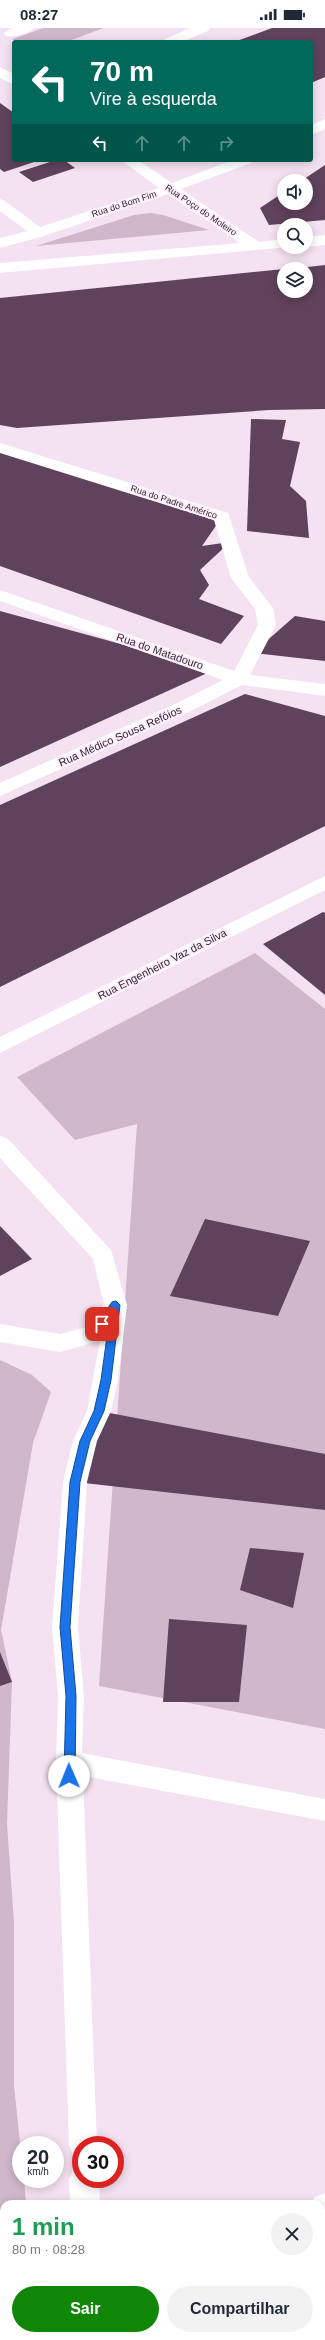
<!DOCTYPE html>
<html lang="pt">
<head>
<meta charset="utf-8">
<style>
	body { margin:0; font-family:Arial,sans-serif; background:#f2f2f3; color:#1f2937; height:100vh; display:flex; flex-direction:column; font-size:15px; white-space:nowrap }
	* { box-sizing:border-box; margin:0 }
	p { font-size:13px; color:#747a83 }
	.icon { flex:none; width:22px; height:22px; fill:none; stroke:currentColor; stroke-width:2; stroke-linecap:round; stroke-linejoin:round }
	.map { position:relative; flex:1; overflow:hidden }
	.details { position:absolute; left:0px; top:2172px; width:325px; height:140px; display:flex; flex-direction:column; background:#fff; border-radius:12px 12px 0 0; box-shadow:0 2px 10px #0003 }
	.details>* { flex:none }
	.banner { position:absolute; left:12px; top:12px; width:301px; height:122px; border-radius:4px; box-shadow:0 2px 10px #0003; background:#00695c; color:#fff; overflow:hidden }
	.fabs { position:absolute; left:277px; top:146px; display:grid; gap:8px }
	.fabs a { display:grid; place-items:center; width:36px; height:36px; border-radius:50%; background:#fff; box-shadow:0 2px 10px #0003; font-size:20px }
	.speed { position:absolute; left:12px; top:2108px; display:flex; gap:8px; font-size:20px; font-weight:700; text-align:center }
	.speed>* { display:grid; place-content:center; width:52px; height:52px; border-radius:50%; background:#fff; box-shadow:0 2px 10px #0003; line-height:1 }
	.speed small { font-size:10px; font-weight:400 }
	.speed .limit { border:6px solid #d22; background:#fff; color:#111 }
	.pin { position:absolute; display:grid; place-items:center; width:34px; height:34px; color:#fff; margin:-17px; border-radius:8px; box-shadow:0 2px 6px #0006 }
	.me { position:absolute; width:44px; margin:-22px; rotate:359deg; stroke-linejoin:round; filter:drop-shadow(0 0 3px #0008) }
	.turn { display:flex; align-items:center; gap:14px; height:84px; padding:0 12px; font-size:18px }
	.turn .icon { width:52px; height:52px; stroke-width:2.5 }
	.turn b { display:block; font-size:28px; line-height:34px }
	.lanes { display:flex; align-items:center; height:38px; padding:0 12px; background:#0003; justify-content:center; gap:20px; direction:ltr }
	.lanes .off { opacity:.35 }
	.round { display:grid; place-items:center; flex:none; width:42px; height:42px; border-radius:21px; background:#f2f2f3 }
	.summary { display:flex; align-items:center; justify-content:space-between; height:68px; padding:0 12px }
	h1 { font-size:24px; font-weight:700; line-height:30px; color:#1e9e55 }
	.primary-button { display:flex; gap:8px; margin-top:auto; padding:8px 12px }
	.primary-button a { flex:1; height:46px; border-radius:24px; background:#0f8605; color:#fff; font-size:16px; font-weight:700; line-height:46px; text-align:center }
	.primary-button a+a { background:#f2f2f3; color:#1f2937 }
	.status { display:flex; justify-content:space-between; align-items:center; height:28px; padding:0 20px; background:#fff; direction:ltr }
	.status svg { height:11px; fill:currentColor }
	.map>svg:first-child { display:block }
	.green { fill:#d0b7cc }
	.building { fill:#5f425b }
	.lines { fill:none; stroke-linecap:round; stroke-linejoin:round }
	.minor { fill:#fff; fill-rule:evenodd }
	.route { fill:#1a73e8; stroke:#114b97 }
	.labels { text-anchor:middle; stroke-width:4; stroke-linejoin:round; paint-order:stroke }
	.far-street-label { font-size:9px; fill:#2f282e; stroke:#ffeffc }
	.street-label { font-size:11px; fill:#2f282e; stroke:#ffeffc }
</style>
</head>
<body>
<div class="status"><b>08:27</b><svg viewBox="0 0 49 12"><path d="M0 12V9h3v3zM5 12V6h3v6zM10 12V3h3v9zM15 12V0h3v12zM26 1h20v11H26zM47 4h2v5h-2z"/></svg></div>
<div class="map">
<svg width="325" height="2312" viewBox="0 0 325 2312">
	<rect width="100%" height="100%" fill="#f4e1f1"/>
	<!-- green -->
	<g class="green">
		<polygon points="43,0 104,0 66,14 14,14 14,17 13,11"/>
		<polygon points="151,185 163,187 209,202 36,218 134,187"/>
		<polygon points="255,925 325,981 325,1701 99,1658 137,1096 75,1112 17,1049"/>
		<polygon points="0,1332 32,1347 51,1364 33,1415 1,1602 12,1654 7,1796 14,1894 14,2058 21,2124 21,2151 24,2151 26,2176 4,2176 4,2308 37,2308 37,2312 0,2312"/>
	</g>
	<!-- building -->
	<g class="building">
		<polygon points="272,0 325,0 325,49 311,55 311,14 234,14"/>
		<polygon points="0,75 14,85 14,132 40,132 4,144 0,141"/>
		<polygon points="56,132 64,132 75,140 33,154 19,144"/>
		<polygon points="325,137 325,192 269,197 260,180 284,164 284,175 306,175 306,153 301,153"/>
		<polygon points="325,237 325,381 269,382 17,400 0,397 0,270 284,241 284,263 306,263 306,241 299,240"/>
		<polygon points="251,391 286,392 282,411 300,414 290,458 306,473 309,510 247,503"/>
		<polygon points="0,421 222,489 202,518 230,514 200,542 209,557 199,571 244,588 221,616 0,538"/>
		<polygon points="0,583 205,639 214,642 0,739"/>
		<polygon points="295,588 325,593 325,633 253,625"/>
		<polygon points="245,666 325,688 325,798 0,959 0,777"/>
		<polygon points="323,884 325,885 325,967 263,916"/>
		<polygon points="205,1191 310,1213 278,1288 170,1268"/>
		<polygon points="0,1198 32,1231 0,1248"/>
		<polygon points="99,1383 325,1426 325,1482 75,1454"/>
		<polygon points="250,1520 304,1525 293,1580 240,1562"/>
		<polygon points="169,1591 247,1597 239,1674 163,1674"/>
		<polygon points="0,1624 12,1654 0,1658"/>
	</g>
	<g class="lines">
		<!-- minor -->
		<g class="minor">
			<path d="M13,0H34C29,6 13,10 6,8L4,5Z"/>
			<polygon points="191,0 210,0 208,3 182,14 163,14 165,11"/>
			<polygon points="0,39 14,46 14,57 0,50"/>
			<polygon points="325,91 325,101 311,107 311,97"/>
			<polygon points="121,132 138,132 172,155 233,132 253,132 251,135 181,161 259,214 284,211 284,219 290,219 0,245 0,235 240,215 168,166 44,208 0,220 0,210 27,203 0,183 0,171 5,173 40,199 159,160"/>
			<polygon points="325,207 325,217 306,219 306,209"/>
			<polygon points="0,415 228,485 249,549 273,580 276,597 250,647 325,656 325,668 242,657 191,683 0,768 0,755 177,675 223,652 0,573 0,562 234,643 258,597 255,581 231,550 214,492 0,425"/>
			<polygon points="325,848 325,862 0,1025 0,1009"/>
			<polygon points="0,1108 8,1111 111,1222 127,1277 118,1352 111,1383 97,1413 87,1454 78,1599 84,1668 82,1725 325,1771 325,1793 83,1748 97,2117 81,2117 81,2130 73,2127 69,2117 56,1734 58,1668 52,1599 63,1454 73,1413 87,1383 100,1313 60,1324 0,1314 0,1296 60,1306 87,1299 104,1276 93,1231 0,1130"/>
			<polygon points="81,2138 81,2151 99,2151 100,2176 70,2176 69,2151 74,2141"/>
			<polygon points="325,2165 325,2202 321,2200 321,2176 310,2176 315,2169"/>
			<rect x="81" y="2308" width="30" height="4"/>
		</g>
	</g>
	<!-- route -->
	<polygon class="route" points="116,1273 120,1277 111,1352 104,1383 90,1413 80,1454 70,1599 76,1668 75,1748 69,1753 64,1748 66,1668 60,1599 70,1454 80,1413 94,1383 101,1352 109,1294 102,1300 97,1296 112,1274"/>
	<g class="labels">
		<!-- far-street labels -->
		<g class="far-street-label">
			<text transform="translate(124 176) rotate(-18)" y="3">Rua do Bom Fim</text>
			<text transform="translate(201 182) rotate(34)" y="3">Rua Poço do Moleiro</text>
			<text transform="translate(174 474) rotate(18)" y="3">Rua do Padre Américo</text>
		</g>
		<!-- street labels -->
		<g class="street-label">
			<text transform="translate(160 623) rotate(19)" y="4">Rua do Matadouro</text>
			<text transform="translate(120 708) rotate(-24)" y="4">Rua Médico Sousa Refóios</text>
			<text transform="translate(162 936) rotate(-27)" y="4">Rua Engenheiro Vaz da Silva</text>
		</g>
	</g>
</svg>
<div class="fabs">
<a><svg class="icon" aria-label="sound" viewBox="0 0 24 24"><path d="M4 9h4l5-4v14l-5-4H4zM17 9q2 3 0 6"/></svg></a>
<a><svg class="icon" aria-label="search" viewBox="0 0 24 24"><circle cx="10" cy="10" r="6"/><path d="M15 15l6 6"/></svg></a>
<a><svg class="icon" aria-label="layers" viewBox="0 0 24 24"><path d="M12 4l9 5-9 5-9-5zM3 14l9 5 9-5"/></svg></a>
</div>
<div class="speed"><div>20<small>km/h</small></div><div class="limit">30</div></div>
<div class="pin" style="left:102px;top:1296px;background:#d93025"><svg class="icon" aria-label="arrive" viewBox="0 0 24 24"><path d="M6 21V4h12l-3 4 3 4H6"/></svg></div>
<svg class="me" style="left:69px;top:1748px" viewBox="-20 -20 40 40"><circle r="19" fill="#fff"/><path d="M0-13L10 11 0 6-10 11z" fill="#1a73e8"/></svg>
<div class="banner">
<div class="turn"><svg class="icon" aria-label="left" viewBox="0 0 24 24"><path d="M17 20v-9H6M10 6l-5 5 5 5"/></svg><div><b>70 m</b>Vire à esquerda</div></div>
<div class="lanes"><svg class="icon" aria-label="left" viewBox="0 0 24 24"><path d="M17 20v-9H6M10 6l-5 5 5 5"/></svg><svg class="icon off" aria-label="ahead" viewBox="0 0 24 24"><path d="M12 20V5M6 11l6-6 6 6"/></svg><svg class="icon off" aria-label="ahead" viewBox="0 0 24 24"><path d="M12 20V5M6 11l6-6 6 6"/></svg><svg class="icon off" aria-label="right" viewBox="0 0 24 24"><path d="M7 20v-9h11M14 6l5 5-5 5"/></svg></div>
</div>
<section class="details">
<div class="summary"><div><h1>1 min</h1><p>80 m · 08:28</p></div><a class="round"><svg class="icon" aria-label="close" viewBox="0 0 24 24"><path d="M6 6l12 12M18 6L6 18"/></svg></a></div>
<div class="primary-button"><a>Sair</a><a>Compartilhar</a></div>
</section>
</div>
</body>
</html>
